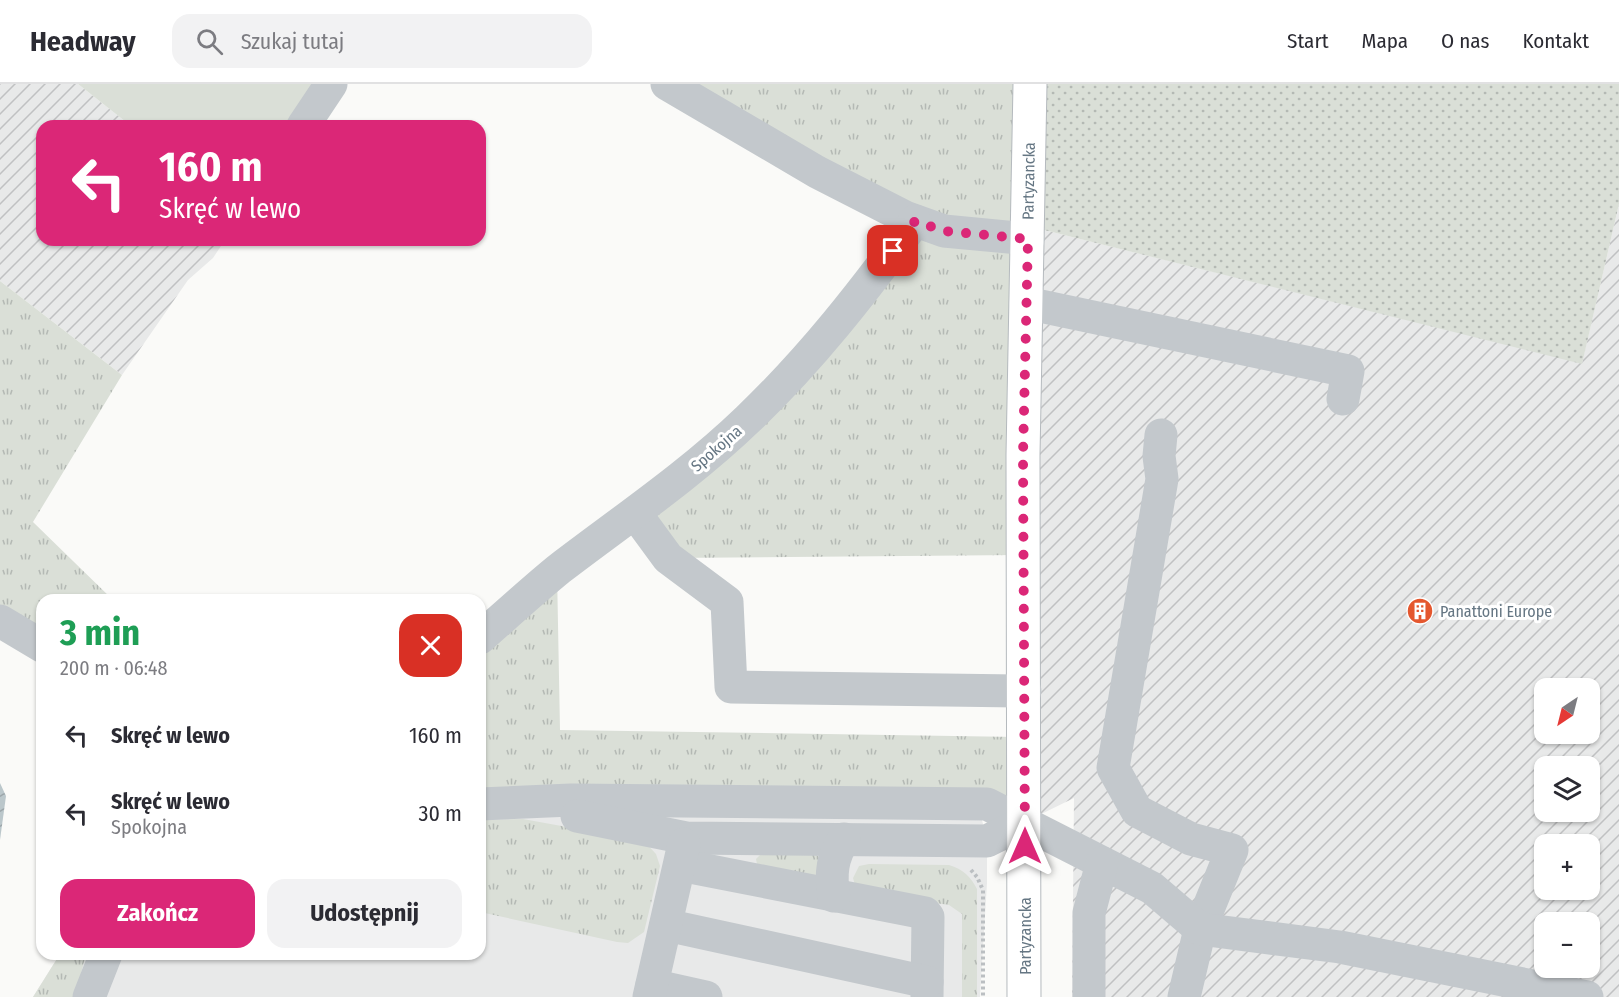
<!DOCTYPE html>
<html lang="pl">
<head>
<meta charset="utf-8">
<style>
	body { margin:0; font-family:"Fira Sans Condensed",sans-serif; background:#f2f2f3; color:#2b2b33; height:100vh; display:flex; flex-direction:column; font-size:22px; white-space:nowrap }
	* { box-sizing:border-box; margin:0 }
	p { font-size:20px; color:#7c7c81 }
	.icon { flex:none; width:33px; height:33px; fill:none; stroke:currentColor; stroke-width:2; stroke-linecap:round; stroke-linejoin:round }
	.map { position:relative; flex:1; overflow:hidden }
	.sheet { position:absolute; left:36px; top:510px; width:450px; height:366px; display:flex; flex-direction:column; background:#fff; border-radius:18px; box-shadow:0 2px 4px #0004 }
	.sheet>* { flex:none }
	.guide { position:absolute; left:36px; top:36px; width:450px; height:126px; border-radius:18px; box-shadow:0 2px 4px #0004; background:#db2777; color:#fff; overflow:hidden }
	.needle { width:39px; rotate:215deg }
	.controls { position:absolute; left:1534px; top:594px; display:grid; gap:12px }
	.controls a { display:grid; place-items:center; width:66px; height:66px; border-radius:12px; background:#fff; box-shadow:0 2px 4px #0004; font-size:30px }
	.pin { position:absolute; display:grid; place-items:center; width:51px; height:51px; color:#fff; margin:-26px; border-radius:12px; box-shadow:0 3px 9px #0006 }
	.me { position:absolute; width:66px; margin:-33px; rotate:0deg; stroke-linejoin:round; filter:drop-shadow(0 0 4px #0008) }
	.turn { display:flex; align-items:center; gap:21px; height:126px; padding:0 24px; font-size:27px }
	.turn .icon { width:78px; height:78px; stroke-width:2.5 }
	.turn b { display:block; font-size:42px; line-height:51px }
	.round { display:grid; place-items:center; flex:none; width:63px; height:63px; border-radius:18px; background:#f2f2f3 }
	.overview { display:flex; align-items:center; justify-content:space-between; height:102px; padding:0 24px }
	h1 { font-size:36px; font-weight:700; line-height:45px; color:#1e9e55 }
	.action { display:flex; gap:12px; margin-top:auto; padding:12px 24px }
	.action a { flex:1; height:69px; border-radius:18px; background:#db2777; color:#fff; font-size:24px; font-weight:700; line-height:69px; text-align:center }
	.action a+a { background:#f2f2f3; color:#2b2b33 }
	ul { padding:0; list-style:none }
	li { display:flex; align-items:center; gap:18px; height:78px; padding:0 24px }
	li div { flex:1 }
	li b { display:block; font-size:22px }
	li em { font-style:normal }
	header { display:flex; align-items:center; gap:36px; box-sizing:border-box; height:84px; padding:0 30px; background:#fff; border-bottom:2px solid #e1e1e2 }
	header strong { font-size:28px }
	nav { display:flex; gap:33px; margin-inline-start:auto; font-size:21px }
	.search { width:420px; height:54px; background:#f2f2f3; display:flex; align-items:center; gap:15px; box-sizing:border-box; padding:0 21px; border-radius:18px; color:#7c7c81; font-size:22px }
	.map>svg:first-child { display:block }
	.built { fill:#e8e9e9 }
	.industrial { fill:url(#industrial-furrows); fill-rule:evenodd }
	.grass { fill:url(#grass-tufts) }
	.garden { fill:url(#garden-dots) }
	.pitch { fill:#dadfd7 }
	.water { fill:url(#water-waves) }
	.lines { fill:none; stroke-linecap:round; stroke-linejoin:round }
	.major-casing { stroke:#b5babe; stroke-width:35 }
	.path { stroke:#bbbfc2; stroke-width:4; stroke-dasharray:3 3; stroke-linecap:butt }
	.minor { stroke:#c3c8cc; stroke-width:33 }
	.major { stroke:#fff; stroke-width:33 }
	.route { stroke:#db2777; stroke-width:10; stroke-dasharray:0 18 }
	.labels { text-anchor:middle; stroke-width:6; stroke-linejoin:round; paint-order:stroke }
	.street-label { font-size:16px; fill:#657683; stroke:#fff }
	.poi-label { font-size:16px; fill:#657683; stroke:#fff; text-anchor:start }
</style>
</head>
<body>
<header>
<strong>Headway</strong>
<div class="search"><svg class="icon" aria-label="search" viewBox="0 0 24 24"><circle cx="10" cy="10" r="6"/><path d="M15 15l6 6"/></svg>Szukaj tutaj</div>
<nav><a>Start</a><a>Mapa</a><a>O nas</a><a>Kontakt</a></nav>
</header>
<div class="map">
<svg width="1619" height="913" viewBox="0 0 1619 913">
	<defs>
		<pattern id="industrial-furrows" width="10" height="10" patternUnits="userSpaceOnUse" patternTransform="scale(1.5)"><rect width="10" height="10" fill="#e8e9e9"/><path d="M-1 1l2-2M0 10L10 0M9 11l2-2" fill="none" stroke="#c0c1c2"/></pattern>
		<pattern id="grass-tufts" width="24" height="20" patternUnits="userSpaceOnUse" patternTransform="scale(1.5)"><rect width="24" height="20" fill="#dadfd7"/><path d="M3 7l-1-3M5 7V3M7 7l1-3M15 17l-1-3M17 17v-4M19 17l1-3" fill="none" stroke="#b4b9b4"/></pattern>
		<pattern id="garden-dots" width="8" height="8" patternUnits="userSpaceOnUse" patternTransform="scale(1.5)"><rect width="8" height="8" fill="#dadfd7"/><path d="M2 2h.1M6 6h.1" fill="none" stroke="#b4b9b4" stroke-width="1.8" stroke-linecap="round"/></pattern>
		<pattern id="water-waves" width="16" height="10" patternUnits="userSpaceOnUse" patternTransform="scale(1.5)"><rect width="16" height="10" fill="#bbc7cb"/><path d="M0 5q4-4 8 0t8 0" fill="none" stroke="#9ca6aa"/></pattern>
	</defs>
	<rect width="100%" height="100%" fill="#fafaf8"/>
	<!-- built -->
	<polygon class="built" points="480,720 982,736 987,757 987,799 980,913 33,913 60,870 480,870"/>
	<!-- industrial -->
	<g class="industrial">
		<polygon points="0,0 78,0 131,42 42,42 42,156 225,156 213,174 188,196 122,291 0,197"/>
		<path d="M1619,120V913H1072L1074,714L1025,738L1028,142L1582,279ZM1545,604H1590V650H1545ZM1545,682H1590V728H1545ZM1545,760H1590V806H1545ZM1545,838H1590V884H1545Z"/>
	</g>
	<!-- grass -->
	<g class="grass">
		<polygon points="667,0 1030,0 1024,471 668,474 635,429 667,405 915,137"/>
		<polygon points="0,197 122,291 33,438 113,516 42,516 42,562 0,537"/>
		<polygon points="557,487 560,646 1025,653 1025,738 987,720 480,720 480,554"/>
		<polygon points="523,735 644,757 656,770 660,782 644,848 628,859 617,858 480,828 480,736"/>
		<polygon points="815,770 821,774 819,789 813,793 757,780 756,775 760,771"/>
		<path d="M869,780L949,781C963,785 971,793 977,805V913H962V830L949,821L881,811L855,801L853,794L859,782Z"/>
		<polygon points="60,870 86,870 75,913 33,913"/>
	</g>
	<!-- garden -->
	<polygon class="garden" points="1030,0 1619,0 1619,120 1582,280 1028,142"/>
	<!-- pitch -->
	<polygon class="pitch" points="78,0 331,0 303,42 131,42"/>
	<!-- water -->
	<polygon class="water" points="0,699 6,712 0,756"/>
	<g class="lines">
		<defs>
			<g id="major">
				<path id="s1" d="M1024,913L1023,371L1030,0"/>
			</g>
		</defs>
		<!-- major casing -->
		<use href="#major" class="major-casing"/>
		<!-- path -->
		<polyline class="path" points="971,786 977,793 983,806 983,913"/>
		<!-- minor -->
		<g class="minor">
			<polyline points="667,0 817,88 905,133 944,147 1028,155"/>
			<polyline points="303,42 331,0"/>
			<polyline points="1026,219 1348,287 1343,315"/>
			<polyline points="1161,351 1159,372 1162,395 1113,684 1137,727 1191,755 1232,766 1200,845 1184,913"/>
			<polyline points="635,429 668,474 727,518 731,603 1025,607"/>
			<polyline points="0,537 42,562"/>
			<path d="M480,554C506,531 532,507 559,485C623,436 690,391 748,335C811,275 864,207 915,137"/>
			<polyline points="480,720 571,716 987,720 1152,804 1200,845 1340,863 1587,913"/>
			<polyline points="577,732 686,754 987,757 1025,738"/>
			<polyline points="680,781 925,829 928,833 927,913"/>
			<path d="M834,812C830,791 832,773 844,755"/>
			<polyline points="666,841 927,898"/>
			<polyline points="652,901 706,913"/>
			<polyline points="89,913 106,870"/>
			<polyline points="649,913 684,760"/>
			<polyline points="1089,913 1089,829 1102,779"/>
		</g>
		<!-- major -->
		<use href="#major" class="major"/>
	</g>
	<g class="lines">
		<!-- route -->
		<polyline class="route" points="893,167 915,137 944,147 1028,155 1023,371 1025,762"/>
	</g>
	<!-- icons -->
	<defs>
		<symbol id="building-disc" viewBox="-11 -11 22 22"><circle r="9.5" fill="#e4572e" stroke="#fff"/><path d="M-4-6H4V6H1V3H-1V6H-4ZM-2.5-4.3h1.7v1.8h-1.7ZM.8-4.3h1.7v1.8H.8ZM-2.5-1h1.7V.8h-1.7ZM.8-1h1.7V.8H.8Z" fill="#fff"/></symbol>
	</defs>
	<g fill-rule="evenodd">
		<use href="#building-disc" x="1405" y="512" width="30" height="30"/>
	</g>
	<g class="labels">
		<!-- street labels -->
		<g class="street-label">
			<text dy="6" stroke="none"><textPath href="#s1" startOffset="816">Partyzancka</textPath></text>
			<text transform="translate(716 364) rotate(-41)" y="6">Spokojna</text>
			<text transform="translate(1025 852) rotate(-90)" y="6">Partyzancka</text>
		</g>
		<!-- poi labels -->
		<g class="poi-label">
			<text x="1440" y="533">Panattoni Europe</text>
		</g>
	</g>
</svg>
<div class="controls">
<a><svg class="needle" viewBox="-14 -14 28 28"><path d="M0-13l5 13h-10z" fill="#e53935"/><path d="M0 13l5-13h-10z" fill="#7c7c81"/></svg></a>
<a><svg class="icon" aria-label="layers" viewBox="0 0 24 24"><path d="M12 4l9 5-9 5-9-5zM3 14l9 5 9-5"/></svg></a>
<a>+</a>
<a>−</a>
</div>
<div class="pin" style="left:893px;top:167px;background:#d93025"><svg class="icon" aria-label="arrive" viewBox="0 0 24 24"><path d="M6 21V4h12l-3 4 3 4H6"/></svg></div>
<svg class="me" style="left:1025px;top:762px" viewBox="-20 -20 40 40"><path d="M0-17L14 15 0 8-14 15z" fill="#db2777" stroke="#fff" stroke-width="4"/></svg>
<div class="guide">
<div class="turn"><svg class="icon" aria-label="left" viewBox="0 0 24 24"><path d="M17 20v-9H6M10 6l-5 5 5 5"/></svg><div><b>160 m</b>Skręć w lewo</div></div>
</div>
<section class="sheet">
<div class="overview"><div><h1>3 min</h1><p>200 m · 06:48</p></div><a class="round" style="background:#d93025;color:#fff"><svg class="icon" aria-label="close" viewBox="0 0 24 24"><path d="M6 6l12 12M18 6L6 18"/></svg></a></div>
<ul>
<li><svg class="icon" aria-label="left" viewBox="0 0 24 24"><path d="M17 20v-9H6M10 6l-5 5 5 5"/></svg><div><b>Skręć w lewo</b></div><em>160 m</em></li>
<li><svg class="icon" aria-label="left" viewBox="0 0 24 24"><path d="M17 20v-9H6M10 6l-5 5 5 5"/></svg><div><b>Skręć w lewo</b><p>Spokojna</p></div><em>30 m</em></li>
</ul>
<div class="action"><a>Zakończ</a><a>Udostępnij</a></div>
</section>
</div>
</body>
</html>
